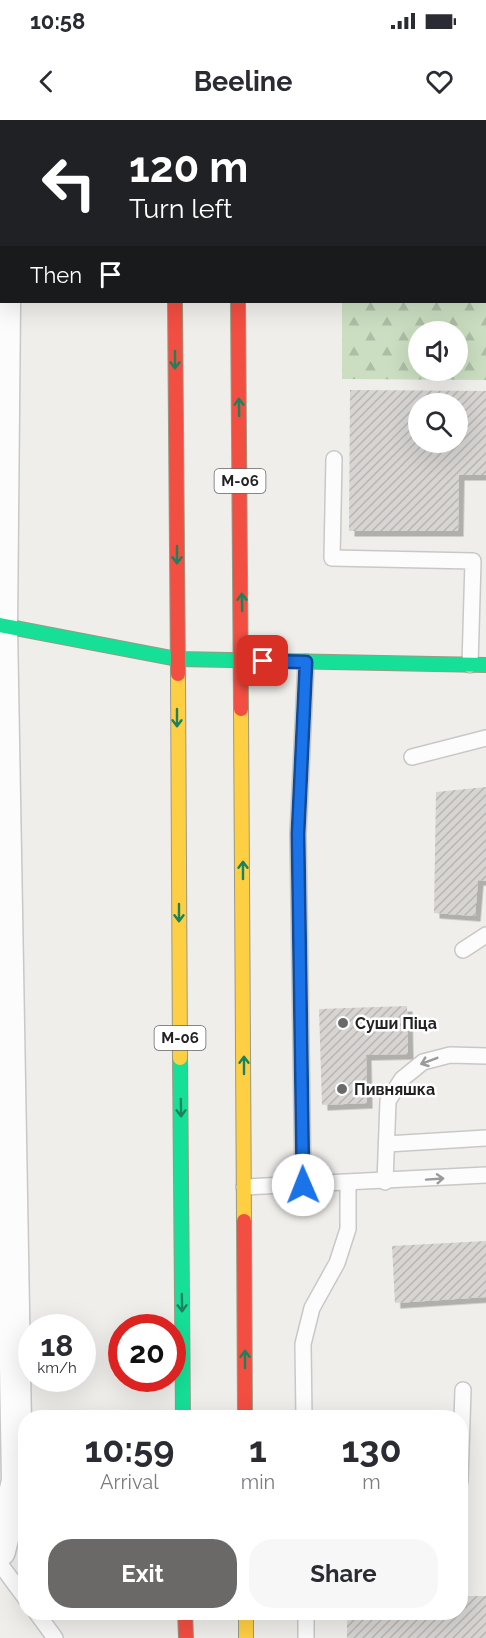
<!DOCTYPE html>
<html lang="en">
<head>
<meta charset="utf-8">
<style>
	body { margin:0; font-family:Raleway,sans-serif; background:#f7f7f7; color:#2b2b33; height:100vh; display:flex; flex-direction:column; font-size:22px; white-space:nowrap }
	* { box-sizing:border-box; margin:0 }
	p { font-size:20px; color:#7c7c81 }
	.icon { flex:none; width:33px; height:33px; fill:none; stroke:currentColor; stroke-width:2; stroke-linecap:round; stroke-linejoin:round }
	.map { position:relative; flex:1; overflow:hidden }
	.panel { position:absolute; left:18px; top:1290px; width:450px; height:210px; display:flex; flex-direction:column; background:#fff; border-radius:24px; box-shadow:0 6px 24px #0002 }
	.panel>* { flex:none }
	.banner { position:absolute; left:0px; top:0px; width:486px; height:183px; box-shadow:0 6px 24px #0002; background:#202124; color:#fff; overflow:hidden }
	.fabs { position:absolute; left:408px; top:201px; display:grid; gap:12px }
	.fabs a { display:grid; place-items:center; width:60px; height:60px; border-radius:50%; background:#fff; box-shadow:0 6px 24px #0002; font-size:30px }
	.speed { position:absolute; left:18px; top:1194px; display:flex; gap:12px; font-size:30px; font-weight:700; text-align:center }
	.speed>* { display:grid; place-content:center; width:78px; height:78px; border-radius:50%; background:#fff; box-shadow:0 6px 24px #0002; line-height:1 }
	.speed small { font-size:15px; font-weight:400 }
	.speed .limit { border:9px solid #d22; background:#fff; color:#111 }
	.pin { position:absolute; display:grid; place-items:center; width:51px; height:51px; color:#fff; margin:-26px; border-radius:12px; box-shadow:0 3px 9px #0006 }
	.me { position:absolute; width:66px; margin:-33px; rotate:359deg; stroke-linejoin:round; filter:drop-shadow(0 0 4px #0008) }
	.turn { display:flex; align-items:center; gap:21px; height:126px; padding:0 30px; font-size:27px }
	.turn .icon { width:78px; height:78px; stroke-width:2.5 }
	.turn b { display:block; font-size:42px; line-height:51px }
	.then { display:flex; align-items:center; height:57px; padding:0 30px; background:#0003; gap:12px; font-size:22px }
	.eta { display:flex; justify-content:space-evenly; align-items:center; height:102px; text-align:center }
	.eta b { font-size:36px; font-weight:700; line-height:42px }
	.button { display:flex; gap:12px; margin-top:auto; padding:12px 30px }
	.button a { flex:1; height:69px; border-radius:24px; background:#6a6968; color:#fff; font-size:24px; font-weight:700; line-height:69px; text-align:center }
	.button a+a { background:#f7f7f7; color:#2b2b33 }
	.status { display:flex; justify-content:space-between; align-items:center; height:42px; padding:0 30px; background:#fff; direction:ltr }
	.status svg { height:16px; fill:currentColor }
	header { display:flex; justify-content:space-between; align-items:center; height:78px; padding:0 30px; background:#fff; font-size:27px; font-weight:700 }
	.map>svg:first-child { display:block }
	.forest { fill:url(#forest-firs); fill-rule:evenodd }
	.building { fill:url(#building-hatch); fill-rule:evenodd; filter:url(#shadow) }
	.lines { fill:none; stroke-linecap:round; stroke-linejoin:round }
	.lane-casing { stroke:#c9c8c7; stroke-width:18 }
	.street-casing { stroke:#c9c8c7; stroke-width:33 }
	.fast-casing { stroke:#999a82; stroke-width:16 }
	.slow-casing { stroke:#999a82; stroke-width:16 }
	.jam-casing { stroke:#999a82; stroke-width:16 }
	.lane { stroke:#fdfcfc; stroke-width:15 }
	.street { stroke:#fdfcfc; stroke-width:30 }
	.fast { stroke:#16e098; stroke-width:14 }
	.slow { stroke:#ffcf43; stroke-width:14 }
	.jam { stroke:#f24e42; stroke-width:14 }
	.oneway { stroke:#1c815d }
	.oneway2 { stroke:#9a9a9a }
	.route-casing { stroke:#114b97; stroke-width:15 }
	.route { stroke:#1a73e8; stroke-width:10 }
	.poi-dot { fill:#6a6968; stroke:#fff; stroke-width:2 }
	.labels { text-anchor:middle; stroke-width:5; stroke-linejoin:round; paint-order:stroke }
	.shield { fill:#fff; stroke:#646464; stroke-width:1.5 }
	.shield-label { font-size:15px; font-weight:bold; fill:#222 }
	.poi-label { font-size:16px; font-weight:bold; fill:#222; stroke:#fff; text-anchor:start }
</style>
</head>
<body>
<div class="status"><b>10:58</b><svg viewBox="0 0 49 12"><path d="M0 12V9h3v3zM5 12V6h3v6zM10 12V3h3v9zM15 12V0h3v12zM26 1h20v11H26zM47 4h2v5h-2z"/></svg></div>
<header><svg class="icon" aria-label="back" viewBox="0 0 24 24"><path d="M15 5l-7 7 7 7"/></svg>Beeline<svg class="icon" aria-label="heart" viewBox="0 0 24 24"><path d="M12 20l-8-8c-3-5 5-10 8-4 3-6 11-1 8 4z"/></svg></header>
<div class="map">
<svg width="486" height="1518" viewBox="0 0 486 1518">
	<defs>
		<pattern id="forest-firs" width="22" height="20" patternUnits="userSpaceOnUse" patternTransform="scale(1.5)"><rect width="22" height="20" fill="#cbdec1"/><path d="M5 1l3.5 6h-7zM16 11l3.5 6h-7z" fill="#aebea6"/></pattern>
		<pattern id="building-hatch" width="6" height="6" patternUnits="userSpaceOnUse" patternTransform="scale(1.5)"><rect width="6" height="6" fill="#d7d4d2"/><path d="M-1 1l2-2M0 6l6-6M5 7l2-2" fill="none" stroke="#b8b6b4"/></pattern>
		<filter id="shadow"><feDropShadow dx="5.5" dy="5.5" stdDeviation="0" flood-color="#0004"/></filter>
	</defs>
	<rect width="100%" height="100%" fill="#f0eeeb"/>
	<!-- forest -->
	<path class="forest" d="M342,0H486V260L342,259V182H484V2ZM418,212H458V250H418Z"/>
	<!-- building -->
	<g class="building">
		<path d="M350,270L486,271V355H459L458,411H349ZM418,284H458V322H418Z"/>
		<polygon points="486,667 486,761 478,760 475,796 434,793 436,672"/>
		<polygon points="407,886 408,934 366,935 367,983 322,985 319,889"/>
		<polygon points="486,1121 486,1177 395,1183 392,1126"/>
		<polygon points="460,1476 486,1476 486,1518 347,1518 347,1492 460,1492"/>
	</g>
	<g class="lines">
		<defs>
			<g id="lane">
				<polyline points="334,339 332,438 473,441 470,545"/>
				<polyline points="412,637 486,618"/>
				<polyline points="463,830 486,815"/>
				<polyline points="387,1024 486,1018"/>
				<polyline points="385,1062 388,981 402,959 423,942 450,935 486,936"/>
				<polyline points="303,1065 298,714 306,542"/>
				<polyline points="244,1067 486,1055"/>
				<polyline points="304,1298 303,1224 312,1188 337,1143 348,1109 348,1064"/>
				<polyline points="460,1361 463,1270"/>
				<polyline points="0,1444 26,1479"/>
				<polyline points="36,1492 55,1518"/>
				<polyline points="306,1492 306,1518"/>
			</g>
			<g id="street">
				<polyline points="7,2 7,0"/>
				<polyline points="0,1431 17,1361 2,506 5,182"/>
			</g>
			<g id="fast">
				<polyline points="0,505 177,539 486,545"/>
				<polyline points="180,938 183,1298"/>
			</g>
			<g id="slow">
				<polyline points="236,0 236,2"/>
				<polyline points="178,554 180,938"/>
				<polyline points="241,589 244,1101"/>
				<polyline points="246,1492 246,1518"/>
			</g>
			<g id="jam">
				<polyline points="174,0 174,2"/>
				<polyline points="175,182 178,554"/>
				<polyline points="238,182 241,589"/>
				<polyline points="244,1101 245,1298"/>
				<polyline points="185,1492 186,1518"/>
			</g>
		</defs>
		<!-- lane casing -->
		<use href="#lane" class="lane-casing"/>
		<!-- street casing -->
		<use href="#street" class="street-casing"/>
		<!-- fast casing -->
		<use href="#fast" class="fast-casing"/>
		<!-- slow casing -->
		<use href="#slow" class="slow-casing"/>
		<!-- jam casing -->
		<use href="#jam" class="jam-casing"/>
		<!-- lane -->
		<use href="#lane" class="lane"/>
		<!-- street -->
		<use href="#street" class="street"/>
		<!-- fast -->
		<use href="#fast" class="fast"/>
		<!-- slow -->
		<use href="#slow" class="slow"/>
		<!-- jam -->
		<use href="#jam" class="jam"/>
	</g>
	<!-- one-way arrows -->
	<defs><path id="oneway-shaft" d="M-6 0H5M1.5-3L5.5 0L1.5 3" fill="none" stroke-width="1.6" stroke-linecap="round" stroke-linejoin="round" transform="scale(1.5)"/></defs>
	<g class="oneway">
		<use href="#oneway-shaft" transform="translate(175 240) rotate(90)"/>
		<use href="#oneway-shaft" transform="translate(239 287) rotate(-91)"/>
		<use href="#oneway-shaft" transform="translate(177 435) rotate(90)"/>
		<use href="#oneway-shaft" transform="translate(242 482) rotate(-91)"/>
		<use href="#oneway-shaft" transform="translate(177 598) rotate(90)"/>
		<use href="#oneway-shaft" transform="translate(243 750) rotate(-90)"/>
		<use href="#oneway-shaft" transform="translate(179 793) rotate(90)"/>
		<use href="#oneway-shaft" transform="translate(244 945) rotate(-90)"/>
		<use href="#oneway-shaft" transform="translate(181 988) rotate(89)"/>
		<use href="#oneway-shaft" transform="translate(182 1183) rotate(89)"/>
		<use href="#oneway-shaft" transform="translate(245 1239) rotate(-90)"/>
	</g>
	<g class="oneway2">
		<use href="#oneway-shaft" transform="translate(429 941) rotate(159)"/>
		<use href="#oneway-shaft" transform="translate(435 1059) rotate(-4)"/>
	</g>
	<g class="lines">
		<defs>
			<polyline id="route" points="263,541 306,542 298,714 303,1065"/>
		</defs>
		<!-- route casing -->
		<use href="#route" class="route-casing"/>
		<!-- route -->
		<use href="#route" class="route"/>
	</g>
	<!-- markers -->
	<g class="poi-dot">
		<circle cx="343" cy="903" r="6"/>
		<circle cx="342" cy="969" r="6"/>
	</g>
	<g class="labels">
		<!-- shield labels -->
		<g class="shield">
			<rect x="214.5" y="349" width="51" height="24" rx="4.5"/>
			<rect x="154.5" y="906" width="51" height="24" rx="4.5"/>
		</g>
		<g class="shield-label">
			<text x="240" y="366">М-06</text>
			<text x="180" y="923">М-06</text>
		</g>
		<!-- poi labels -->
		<g class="poi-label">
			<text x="355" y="909">Суши Піца</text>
			<text x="354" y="975">Пивняшка</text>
		</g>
	</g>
</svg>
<div class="fabs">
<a><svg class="icon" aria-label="sound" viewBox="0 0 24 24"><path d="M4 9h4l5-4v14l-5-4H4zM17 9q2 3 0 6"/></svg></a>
<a><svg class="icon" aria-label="search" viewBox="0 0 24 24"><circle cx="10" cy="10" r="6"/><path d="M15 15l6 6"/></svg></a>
</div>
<div class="speed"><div>18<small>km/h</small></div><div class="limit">20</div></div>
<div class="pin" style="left:263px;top:541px;background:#d93025"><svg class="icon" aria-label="arrive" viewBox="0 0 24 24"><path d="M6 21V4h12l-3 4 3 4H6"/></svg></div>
<svg class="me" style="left:303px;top:1065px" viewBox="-20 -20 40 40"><circle r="19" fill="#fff"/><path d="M0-13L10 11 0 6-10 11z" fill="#1a73e8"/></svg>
<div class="banner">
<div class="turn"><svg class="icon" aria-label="left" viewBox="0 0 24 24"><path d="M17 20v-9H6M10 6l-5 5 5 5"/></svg><div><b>120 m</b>Turn left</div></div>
<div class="then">Then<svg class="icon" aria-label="arrive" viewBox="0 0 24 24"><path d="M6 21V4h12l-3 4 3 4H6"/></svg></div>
</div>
<section class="panel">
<div class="eta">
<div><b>10:59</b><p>Arrival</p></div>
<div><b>1</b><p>min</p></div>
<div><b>130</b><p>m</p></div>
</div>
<div class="button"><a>Exit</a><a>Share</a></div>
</section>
</div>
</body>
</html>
